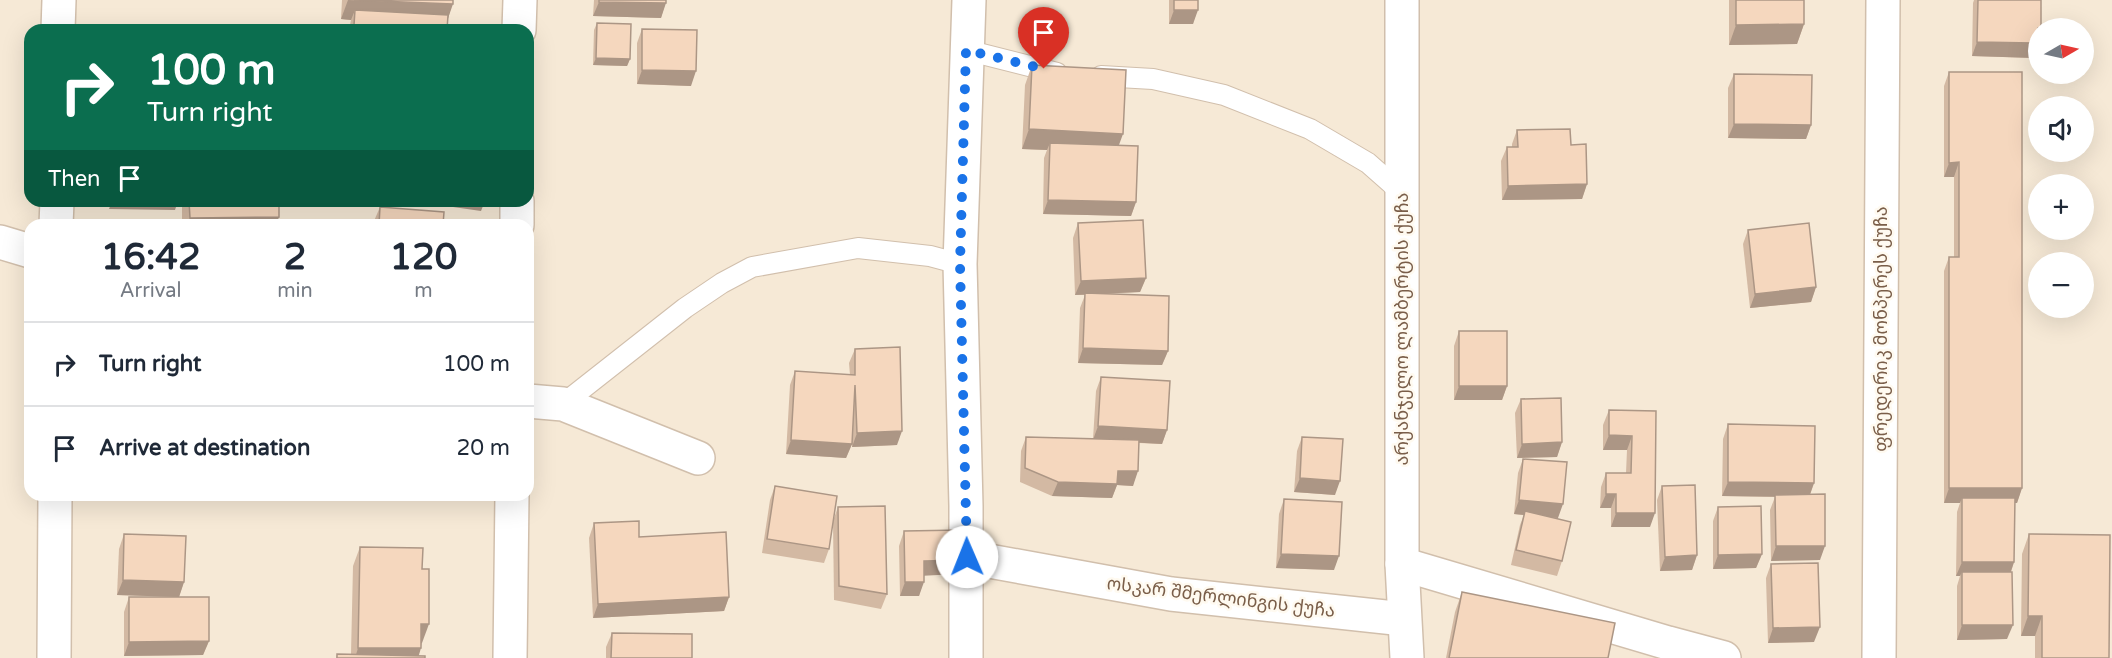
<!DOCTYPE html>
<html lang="en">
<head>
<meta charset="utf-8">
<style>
	body { margin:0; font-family:"Varela Round","Noto Sans Georgian",sans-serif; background:#f6f6f7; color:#1f2937; height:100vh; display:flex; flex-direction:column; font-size:22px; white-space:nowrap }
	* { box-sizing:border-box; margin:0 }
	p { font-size:20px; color:#747a83 }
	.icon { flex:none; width:33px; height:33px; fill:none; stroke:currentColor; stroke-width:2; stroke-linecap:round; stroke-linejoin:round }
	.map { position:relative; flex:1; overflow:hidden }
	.sheet { position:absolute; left:24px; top:219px; width:510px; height:282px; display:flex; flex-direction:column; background:#fff; border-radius:18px; box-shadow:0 6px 24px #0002 }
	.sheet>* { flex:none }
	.guide { position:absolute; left:24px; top:24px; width:510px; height:183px; border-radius:18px; box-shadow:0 6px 24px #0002; background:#0b6e4f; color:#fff; overflow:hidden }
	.needle { width:39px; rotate:81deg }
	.controls { position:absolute; left:2028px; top:18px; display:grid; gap:12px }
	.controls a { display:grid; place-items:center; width:66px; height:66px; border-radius:50%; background:#fff; box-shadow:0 6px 24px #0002; font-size:30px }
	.pin { position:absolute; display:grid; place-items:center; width:51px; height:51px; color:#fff; margin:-62px -26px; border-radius:50% 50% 50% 0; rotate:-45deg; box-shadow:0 0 6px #0007 }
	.pin .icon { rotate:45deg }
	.me { position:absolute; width:66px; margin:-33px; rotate:359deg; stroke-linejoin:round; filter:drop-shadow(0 0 4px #0008) }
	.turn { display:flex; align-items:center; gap:21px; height:126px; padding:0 24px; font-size:27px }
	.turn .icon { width:78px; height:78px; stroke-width:2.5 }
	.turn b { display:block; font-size:42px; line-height:51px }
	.then { display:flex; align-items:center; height:57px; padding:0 24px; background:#0003; gap:12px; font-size:22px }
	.eta { display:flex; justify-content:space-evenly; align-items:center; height:102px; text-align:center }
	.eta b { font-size:36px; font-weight:700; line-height:42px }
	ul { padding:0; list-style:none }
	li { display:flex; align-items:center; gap:18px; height:84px; padding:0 24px; border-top:2px solid #e0e1e3 }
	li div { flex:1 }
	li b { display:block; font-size:22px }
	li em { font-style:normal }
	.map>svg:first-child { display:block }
	.residential { fill:#f6e9d6; fill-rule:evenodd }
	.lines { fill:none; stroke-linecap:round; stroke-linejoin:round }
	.service-casing { stroke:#d1bfac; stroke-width:22 }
	.minor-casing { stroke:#d1bfac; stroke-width:36 }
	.service { stroke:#fff; stroke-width:20 }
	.minor { stroke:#fff; stroke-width:33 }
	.wall { fill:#d3b9a3 }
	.shaded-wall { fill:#ac9685 }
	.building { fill:#f5d7be; stroke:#ac9685; stroke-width:1.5 }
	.route { stroke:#1a73e8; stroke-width:10; stroke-dasharray:0 18 }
	.labels { text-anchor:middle; stroke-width:5; stroke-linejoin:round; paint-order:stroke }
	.street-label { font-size:18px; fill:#7a5e49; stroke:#fffaf0 }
</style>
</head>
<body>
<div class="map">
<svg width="2112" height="658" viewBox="0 0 2112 658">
	<rect width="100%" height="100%" fill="#fef6e8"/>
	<!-- residential -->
	<path class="residential" d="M0,0H2112V658H0ZM2038,28H2084V74H2038ZM30,30H528V201H30ZM2038,106H2084V152H2038ZM2038,184H2084V230H2038ZM30,225H528V495H30ZM2038,262H2084V308H2038Z"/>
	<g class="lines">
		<defs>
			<g id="service">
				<polyline points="966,50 1057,73"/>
				<polyline points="1101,76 1153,79 1224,95 1310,129 1368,163 1402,193"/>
				<polyline points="563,404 685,308 722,283 752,267 858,248 930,256 960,264"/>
			</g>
			<g id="minor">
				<polyline points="1402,0 1402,564 1407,658"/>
				<polyline points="58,30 59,0"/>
				<polyline points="519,30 520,0"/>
				<polyline points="56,225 57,201"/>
				<polyline points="517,225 517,201"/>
				<polyline points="0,242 30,251"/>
				<polyline points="528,401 563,404 698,458"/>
				<polyline points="967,557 1171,594 1404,619"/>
				<polyline points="1402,564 1668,643 1724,658"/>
				<polyline points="54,658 55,495"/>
				<polyline points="510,658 512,495"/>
				<polyline points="966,658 966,506 960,264 969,0"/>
				<polyline points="1879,658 1883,0"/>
			</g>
		</defs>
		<!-- service casing -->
		<use href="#service" class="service-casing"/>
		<!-- minor casing -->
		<use href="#minor" class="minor-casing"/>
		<!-- service -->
		<use href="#service" class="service"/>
		<!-- minor -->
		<use href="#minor" class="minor"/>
	</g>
	<!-- wall -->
	<g class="wall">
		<polygon points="342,0 453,0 448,19 447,30 350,30 350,25 351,20 341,19"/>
		<polygon points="594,0 666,0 661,18 593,16"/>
		<polygon points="1169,0 1198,0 1193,24 1169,24"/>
		<polygon points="1729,0 1804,0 1804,24 1797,44 1729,45"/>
		<polygon points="1974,0 2041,0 2038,28 2038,49 2035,58 1972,56 1973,3"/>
		<polygon points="597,23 630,59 627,66 593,65 594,30"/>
		<polygon points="642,29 691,86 637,84 637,43"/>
		<polygon points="1032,65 1118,145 1136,202 1131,216 1043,214 1044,158 1047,150 1022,149 1025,85"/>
		<polygon points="1949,72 2022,488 2017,503 2015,503 2014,562 2011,572 2007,639 1957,640 1957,586 1960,576 1956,576 1957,512 1960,503 1944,503 1944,271 1949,257 1954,257 1954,177 1944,177 1944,86"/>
		<polygon points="1734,74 1811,125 1806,139 1728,138 1728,88"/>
		<polygon points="1517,130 1571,145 1587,184 1582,199 1502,200 1501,161 1507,147 1512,147 1512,144"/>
		<polygon points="182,201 279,201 276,225 182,225"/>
		<polygon points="380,207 443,225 374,225 374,221"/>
		<polygon points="1078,223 1146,278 1140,292 1100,294 1168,351 1162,365 1078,363 1080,308 1085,295 1075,295 1073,238"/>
		<polygon points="1748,230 1816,287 1811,302 1750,308 1743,244"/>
		<polygon points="1459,331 1507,386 1502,400 1454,400 1454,346"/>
		<polygon points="855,349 897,445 852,447 852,440 852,444 846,458 786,454 790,385 795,371 850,375 849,363"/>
		<polygon points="1101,377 1167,430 1162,444 1139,443 1133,486 1117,485 1112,498 1052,496 1020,482 1021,451 1026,437 1093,439 1096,391"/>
		<polygon points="1521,399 1562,442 1557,457 1517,458 1515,413"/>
		<polygon points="1609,410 1656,411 1650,527 1611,527 1611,508 1600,508 1601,487 1606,473 1626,473 1627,450 1603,450 1603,425"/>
		<polygon points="1728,424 1814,483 1810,495 1820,560 1771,561 1770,510 1775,497 1722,496 1723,439"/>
		<polygon points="1302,437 1335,495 1294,492 1297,451"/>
		<polygon points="1523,459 1558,518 1554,518 1562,561 1557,576 1511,565 1520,525 1524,515 1514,514 1518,473"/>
		<polygon points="775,486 829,549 824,563 762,553 770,500"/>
		<polygon points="1662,486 1697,555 1692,570 1660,571 1657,500"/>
		<polygon points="1284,499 1334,570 1276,568 1279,514"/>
		<polygon points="838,507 887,594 881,609 834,600 833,521"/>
		<polygon points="1718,507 1762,554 1756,568 1713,569 1713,521"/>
		<polygon points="594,523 639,537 729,597 724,611 593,618 589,538"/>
		<polygon points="904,531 963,560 957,574 924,575 919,596 900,596 899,546"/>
		<polygon points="124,534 184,582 179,597 117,595 119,549"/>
		<polygon points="2029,534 2109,658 2035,658 2035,636 2021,636 2022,554"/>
		<polygon points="360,547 422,643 418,656 425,658 336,658 337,654 351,654 353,566"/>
		<polygon points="1771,564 1814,642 1768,643 1766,578"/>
		<polygon points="1462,592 1608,658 1446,658 1455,612"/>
		<polygon points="129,597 209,641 203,655 124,656 124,612"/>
		<polygon points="612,633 692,658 606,658 606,647"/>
	</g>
	<!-- shaded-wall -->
	<g class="shaded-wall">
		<polygon points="348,0 453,4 446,24 355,10 351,20 341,19"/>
		<polygon points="599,2 666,3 661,18 593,16"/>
		<polygon points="1174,10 1198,10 1193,24 1169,24"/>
		<polygon points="1804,24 1797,44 1729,45 1736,25"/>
		<polygon points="354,25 362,26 361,30 353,30"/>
		<polygon points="1977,42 2038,43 2038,49 2035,58 1972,56"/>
		<polygon points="596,58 630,59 627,66 593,65"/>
		<polygon points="642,70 696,71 691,86 637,84"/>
		<polygon points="1734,124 1811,125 1806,139 1728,138"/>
		<polygon points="1029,129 1123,134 1116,153 1050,143 1047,150 1022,149"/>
		<polygon points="1959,162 1954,177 1944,177 1949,163"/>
		<polygon points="1587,184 1582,199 1502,200 1508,186"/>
		<polygon points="1048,200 1136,202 1131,216 1043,214"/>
		<polygon points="112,201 178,201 175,210 109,209"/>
		<polygon points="411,201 485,201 481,211"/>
		<polygon points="279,217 276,225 187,225 190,218"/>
		<polygon points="1146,278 1140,292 1075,295 1081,281"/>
		<polygon points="1816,287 1811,302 1750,308 1755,294"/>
		<polygon points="1083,348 1168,351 1162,365 1078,363"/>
		<polygon points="1459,386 1507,386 1502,400 1454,400"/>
		<polygon points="1098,426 1167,430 1162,444 1093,440"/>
		<polygon points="902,431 897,445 852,447 857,433"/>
		<polygon points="1609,435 1632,436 1627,450 1603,450"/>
		<polygon points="791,440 852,444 846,458 786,454"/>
		<polygon points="1562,442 1557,457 1517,458 1522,444"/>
		<polygon points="1118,471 1138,471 1133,486 1117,485 1112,498 1052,496 1058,482"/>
		<polygon points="1300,478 1340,481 1335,495 1294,492"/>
		<polygon points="1728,482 1814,483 1809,497 1722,496"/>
		<polygon points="1949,488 2022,488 2017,503 1962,503 1962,498 1960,503 1944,503"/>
		<polygon points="1606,494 1616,494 1611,508 1600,508"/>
		<polygon points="1519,500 1563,504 1558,518 1524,515 1525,511 1524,515 1514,514"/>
		<polygon points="1616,513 1655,513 1650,527 1611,527"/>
		<polygon points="1776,546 1825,546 1820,560 1771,561"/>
		<polygon points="1281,554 1339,556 1334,570 1276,568"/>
		<polygon points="1762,554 1756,568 1713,569 1718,555"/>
		<polygon points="1697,555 1692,570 1660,571 1665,557"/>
		<polygon points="963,560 957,574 919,576 924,561"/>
		<polygon points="1962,562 2014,562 2009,577 1962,572 1960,576 1956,576"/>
		<polygon points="123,580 184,582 179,597 117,595"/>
		<polygon points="905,582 924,582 919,596 900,596"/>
		<polygon points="729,597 724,611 593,618 598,604"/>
		<polygon points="2028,616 2042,616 2035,636 2021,636"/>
		<polygon points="421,624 429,624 422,643 414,644"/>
		<polygon points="1962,625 2013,625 2007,639 1957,640"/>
		<polygon points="1820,627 1814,642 1768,643 1773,628"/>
		<polygon points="209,641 203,655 124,656 129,642"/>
		<polygon points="358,648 421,648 418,658 355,658"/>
	</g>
	<!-- building -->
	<g class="building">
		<polygon points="354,0 453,0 453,4"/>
		<polygon points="599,0 666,0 666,3 599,2"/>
		<rect x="1174" y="0" width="24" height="10"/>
		<polygon points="1736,0 1804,0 1804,24 1736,25"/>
		<polygon points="1978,0 2041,0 2041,28 2038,28 2038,43 1977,42"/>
		<polygon points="355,10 448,15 447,30 362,30 362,26 354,25"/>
		<polygon points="597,23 631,24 630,59 596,58"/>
		<polygon points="642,29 697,30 696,71 642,70"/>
		<polygon points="1032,65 1126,70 1123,134 1029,129"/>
		<polygon points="1949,72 2022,72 2022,488 1949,488 1949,257 1959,257 1959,162 1949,163"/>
		<polygon points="1734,74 1812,75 1811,125 1734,124"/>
		<polygon points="1570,129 1571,145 1586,144 1587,184 1508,186 1507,147 1518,147 1517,130"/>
		<polygon points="1050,143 1138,146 1136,202 1048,200"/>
		<polygon points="189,201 279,201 279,217 190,218"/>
		<polygon points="380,207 444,212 443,225 379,225"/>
		<polygon points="1143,220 1146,278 1081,281 1078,223"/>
		<polygon points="1809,223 1816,287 1755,294 1748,230"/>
		<polygon points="1085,293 1169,296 1168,351 1083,348"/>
		<rect x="1459" y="331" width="48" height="55"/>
		<polygon points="900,347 902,431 857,433 855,385 852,444 791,440 795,371 855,375 855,349"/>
		<polygon points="1101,377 1170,381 1167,430 1098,426"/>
		<polygon points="1561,398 1562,442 1522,444 1521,399"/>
		<polygon points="1609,410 1656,411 1655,513 1616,513 1616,494 1606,494 1606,473 1631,473 1632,436 1609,435"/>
		<polygon points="1728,424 1815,426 1814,483 1728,482"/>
		<polygon points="1026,437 1139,440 1138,471 1118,471 1117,484 1058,482 1025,468"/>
		<polygon points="1302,437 1343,439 1340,481 1300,478"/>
		<polygon points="1523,459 1567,462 1563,504 1519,500"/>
		<polygon points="1695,485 1697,555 1665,557 1662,486"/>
		<polygon points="775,486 837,496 829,549 767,539"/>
		<polygon points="1825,494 1825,546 1776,546 1775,495"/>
		<polygon points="1962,498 2015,498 2014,562 1962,562"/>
		<polygon points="1284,499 1342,502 1339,556 1281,554"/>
		<polygon points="885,506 887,594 839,586 838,507"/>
		<polygon points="1761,506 1762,554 1718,555 1718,507"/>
		<polygon points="1525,511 1571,522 1562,561 1516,550"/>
		<polygon points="639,521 639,537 726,532 729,597 598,604 594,523"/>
		<polygon points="962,530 963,560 924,561 924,582 905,582 904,531"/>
		<polygon points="124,534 186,536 184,582 123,580"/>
		<polygon points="2029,534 2110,535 2109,658 2042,658 2042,616 2028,616"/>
		<polygon points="360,547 423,548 422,569 429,569 429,624 421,624 421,648 358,648"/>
		<polygon points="1818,563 1820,627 1773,628 1771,564"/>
		<polygon points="1962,572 2012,572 2013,625 1962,625"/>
		<polygon points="1462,592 1615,623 1608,658 1449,658"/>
		<polygon points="129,597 209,597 209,641 129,642"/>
		<polygon points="612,633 692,634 692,658 611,658"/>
		<polygon points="337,654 425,656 425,658 337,658"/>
	</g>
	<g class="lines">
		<!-- route -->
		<polyline class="route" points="967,557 960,264 966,50 1044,69"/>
	</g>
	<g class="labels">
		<!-- street labels -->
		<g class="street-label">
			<text transform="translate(1402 329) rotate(-90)" y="6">არქანჯელო ლამბერტის ქუჩა</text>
			<text transform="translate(1881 329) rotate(-90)" y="6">ფრედერიკ მონპერეს ქუჩა</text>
			<text transform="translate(1221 597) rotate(7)" y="6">ოსკარ შმერლინგის ქუჩა</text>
		</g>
	</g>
</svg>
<div class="controls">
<a><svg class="needle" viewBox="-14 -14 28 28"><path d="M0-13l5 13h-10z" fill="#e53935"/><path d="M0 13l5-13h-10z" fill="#747a83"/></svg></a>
<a><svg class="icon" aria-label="sound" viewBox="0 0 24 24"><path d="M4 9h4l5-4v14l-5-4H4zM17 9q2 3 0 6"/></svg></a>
<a>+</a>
<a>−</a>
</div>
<div class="pin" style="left:1044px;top:69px;background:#d93025"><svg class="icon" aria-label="arrive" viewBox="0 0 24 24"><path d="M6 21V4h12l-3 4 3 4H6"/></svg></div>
<svg class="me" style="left:967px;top:557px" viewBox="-20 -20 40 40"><circle r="19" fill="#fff"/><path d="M0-13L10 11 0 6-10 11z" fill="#1a73e8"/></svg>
<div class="guide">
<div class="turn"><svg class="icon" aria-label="right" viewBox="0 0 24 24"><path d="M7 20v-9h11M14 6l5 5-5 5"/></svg><div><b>100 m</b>Turn right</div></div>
<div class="then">Then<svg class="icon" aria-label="arrive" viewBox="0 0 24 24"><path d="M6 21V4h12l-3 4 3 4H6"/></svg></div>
</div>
<section class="sheet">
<div class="eta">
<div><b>16:42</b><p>Arrival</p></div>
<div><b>2</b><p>min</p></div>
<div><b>120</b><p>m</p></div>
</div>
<ul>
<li><svg class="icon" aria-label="right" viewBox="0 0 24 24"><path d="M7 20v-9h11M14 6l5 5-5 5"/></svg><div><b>Turn right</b></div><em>100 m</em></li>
<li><svg class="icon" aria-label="arrive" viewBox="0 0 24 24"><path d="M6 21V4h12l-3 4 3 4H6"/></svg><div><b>Arrive at destination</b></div><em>20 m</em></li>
</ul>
</section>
</div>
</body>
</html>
